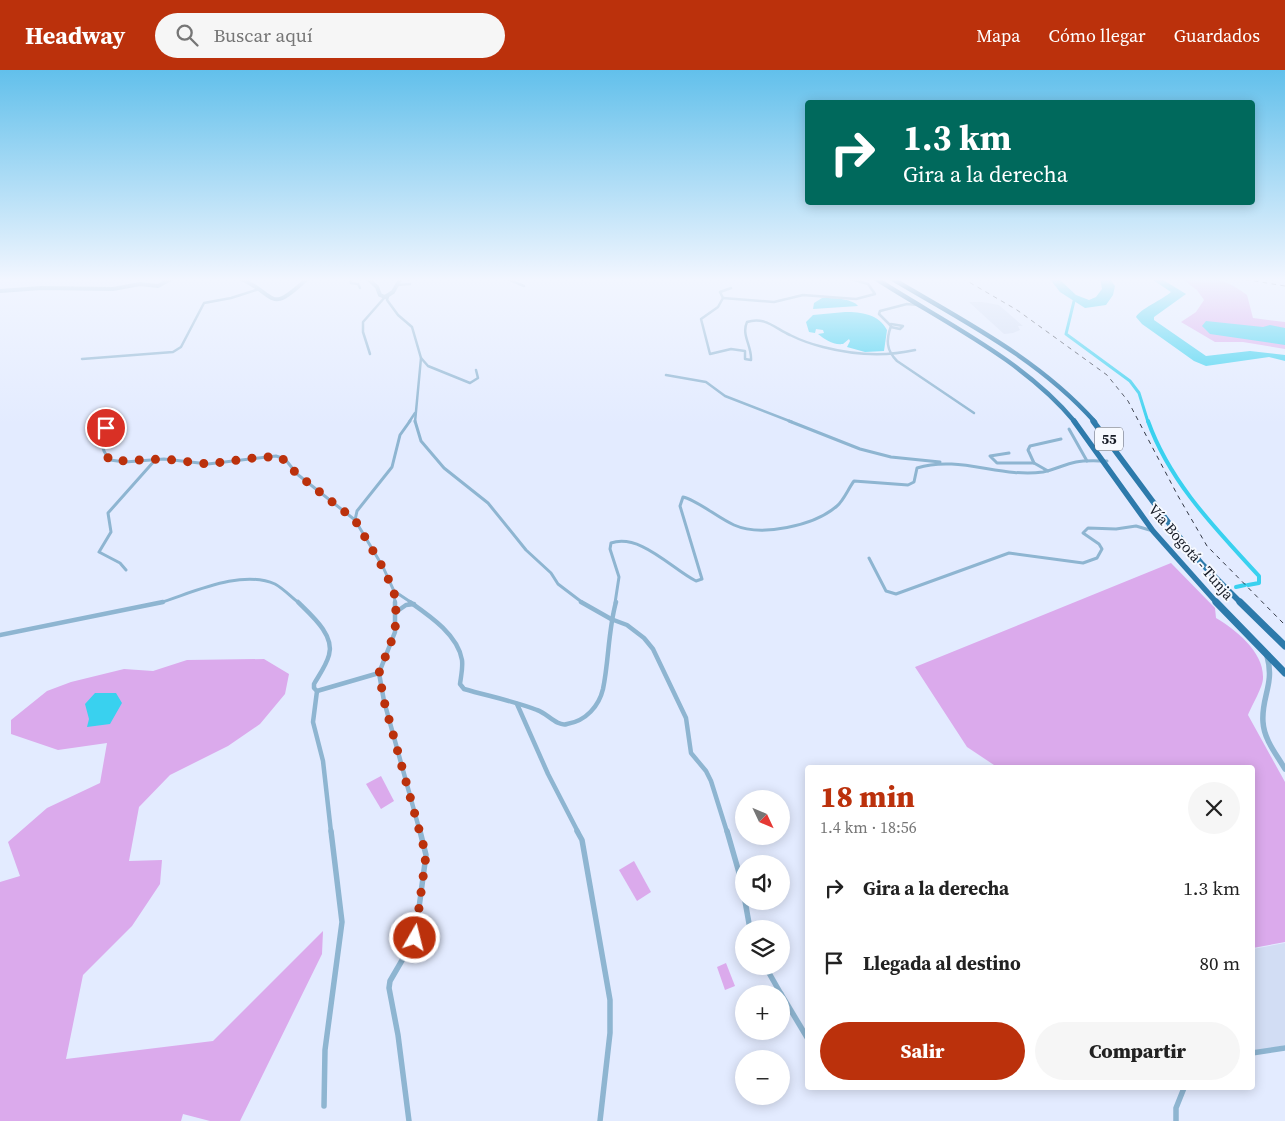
<!DOCTYPE html>
<html lang="es">
<head>
<meta charset="utf-8">
<style>
	body { margin:0; font-family:"Source Serif 4",serif; background:#f6f6f6; color:#222; height:100vh; display:flex; flex-direction:column; font-size:19px; white-space:nowrap }
	* { box-sizing:border-box; margin:0 }
	p { font-size:16px; color:#767676 }
	.icon { flex:none; width:28px; height:28px; fill:none; stroke:currentColor; stroke-width:2; stroke-linecap:round; stroke-linejoin:round }
	.map { position:relative; flex:1; overflow:hidden }
	.panel { position:absolute; left:805px; top:695px; width:450px; height:325px; display:flex; flex-direction:column; background:#fff; border-radius:5px; box-shadow:0 2px 12px #0003 }
	.panel>* { flex:none }
	.banner { position:absolute; left:805px; top:30px; width:450px; height:105px; border-radius:5px; box-shadow:0 2px 12px #0003; background:#00695c; color:#fff; overflow:hidden }
	.needle { width:32px; rotate:134deg }
	.buttons { position:absolute; left:735px; top:720px; display:grid; gap:10px }
	.buttons a { display:grid; place-items:center; width:55px; height:55px; border-radius:50%; background:#fff; box-shadow:0 2px 12px #0003; font-size:25px }
	.pin { position:absolute; display:grid; place-items:center; width:42px; height:42px; color:#fff; margin:-21px; border:2px solid #fff; border-radius:50%; box-shadow:0 1px 5px #0007 }
	.me { position:absolute; width:55px; margin:-28px; rotate:8deg; stroke-linejoin:round; filter:drop-shadow(0 0 4px #0008) }
	.turn { display:flex; align-items:center; gap:18px; height:105px; padding:0 15px; font-size:22px }
	.turn .icon { width:65px; height:65px; stroke-width:2.5 }
	.turn b { display:block; font-size:35px; line-height:42px }
	.round { display:grid; place-items:center; flex:none; width:52px; height:52px; border-radius:26px; background:#f6f6f6 }
	.head { display:flex; align-items:center; justify-content:space-between; height:85px; padding:0 15px }
	h1 { font-size:30px; font-weight:800; line-height:38px; color:#bb310c }
	.cta { display:flex; gap:10px; margin-top:auto; padding:10px 15px }
	.cta a { flex:1; height:58px; border-radius:30px; background:#bb310c; color:#fff; font-size:20px; font-weight:800; line-height:58px; text-align:center }
	.cta a+a { background:#f6f6f6; color:#222 }
	ul { padding:0; list-style:none }
	li { display:flex; align-items:center; gap:15px; height:75px; padding:0 15px }
	li div { flex:1 }
	li b { display:block; font-size:19px }
	li em { font-style:normal }
	header { display:flex; align-items:center; gap:30px; box-sizing:border-box; height:70px; padding:0 25px; background:#bb310c; color:#fff }
	header strong { font-size:24px }
	nav { display:flex; gap:28px; margin-inline-start:auto; font-size:18px }
	.search { width:350px; height:45px; background:#f6f6f6; display:flex; align-items:center; gap:12px; box-sizing:border-box; padding:0 18px; border-radius:28px; color:#767676; font-size:19px }
	.map>svg:first-child { display:block }
	.built { fill:#d2ddf4 }
	.green { fill:#dbaaec }
	.water { fill:#39d1ef }
	.lines { fill:none; stroke-linecap:round; stroke-linejoin:round }
	.canal-far1 { stroke:#39d1ef; stroke-width:3 }
	.canal { stroke:#39d1ef; stroke-width:4 }
	.minor-far3 { stroke:#8eb5d1; stroke-width:2.5 }
	.minor-far2 { stroke:#8eb5d1; stroke-width:3 }
	.minor-far1 { stroke:#8eb5d1; stroke-width:4.5 }
	.minor { stroke:#8eb5d1; stroke-width:5.5 }
	.tertiary-far1 { stroke:#8eb5d1; stroke-width:4 }
	.tertiary { stroke:#8eb5d1; stroke-width:5.5 }
	.trunk-far2 { stroke:#2d7aab; stroke-width:4.5 }
	.trunk-far1 { stroke:#2d7aab; stroke-width:5.5 }
	.trunk { stroke:#2d7aab; stroke-width:7 }
	.rail { stroke:#323744; stroke-width:1; stroke-dasharray:4.5 4.5; stroke-linecap:butt }
	.route { stroke:#bb310c; stroke-width:9; stroke-dasharray:0 16.2 }
	.labels { text-anchor:middle; stroke-width:4; stroke-linejoin:round; paint-order:stroke }
	.shield { fill:#f6f9ff; stroke:#5a5e68; stroke-width:1 }
	.shield-label { font-size:14px; font-weight:bold; fill:#171c27 }
	.street-label { font-size:15px; fill:#171c27; stroke:#f6f9ff }
</style>
</head>
<body>
<header>
<strong>Headway</strong>
<div class="search"><svg class="icon" aria-label="search" viewBox="0 0 24 24"><circle cx="10" cy="10" r="6"/><path d="M15 15l6 6"/></svg>Buscar aquí</div>
<nav><a>Mapa</a><a>Cómo llegar</a><a>Guardados</a></nav>
</header>
<div class="map">
<svg width="1285" height="1051" viewBox="0 0 1285 1051">
	<rect width="100%" height="100%" fill="#e3ebff"/>
	<!-- built -->
	<g class="built">
		<polygon points="969,232 982,232 999,235 1023,256 1018,256 1020,260 1013,263 1004,264"/>
		<polygon points="1285,873 1285,975 1253,982 1253,879"/>
	</g>
	<!-- green -->
	<g class="green">
		<path d="M1181,208C1210,208 1224,207 1247,225L1253,248L1285,252V279L1243,272H1215L1181,252L1196,242L1204,230L1197,220Z"/>
		<path d="M1171,493L1215,538L1216,548C1236,560 1264,582 1263,608C1263,617 1252,635 1248,645L1285,712V872L1253,878L1252,698L997,697L967,677L915,597Z"/>
		<polygon points="264,589 289,604 285,624 260,654 228,676 170,705 139,737 129,791 162,790 160,814 132,856 83,905 66,989 213,971 323,861 322,884 240,1051 210,1051 183,1044 181,1051 0,1051 0,812 20,806 8,772 47,738 100,713 107,673 58,680 11,664 11,650 47,621 71,612 124,599 153,601 187,590"/>
		<polygon points="381,706 394,731 381,739 366,714"/>
		<polygon points="634,791 651,822 637,831 619,800"/>
		<polygon points="726,893 735,916 725,920 717,897"/>
	</g>
	<!-- water -->
	<g class="water">
		<polygon points="1049,208 1058,208 1076,225 1089,230 1096,227 1102,219 1100,208 1109,208 1115,216 1113,225 1106,235 1085,238 1060,222"/>
		<path d="M1150,208H1160L1186,224L1154,247V250L1206,286L1250,281L1285,285V291L1269,287L1206,296L1194,291L1142,254L1136,247C1140,239 1162,230 1171,222Z"/>
		<path d="M822,228C833,228 851,228 858,236L813,239L814,233Z"/>
		<path d="M845,242C861,242 879,244 887,260L884,281L865,282L847,277L850,271L849,269L843,274C832,275 826,270 818,264L824,263L823,260L816,259L815,263L809,262L806,252L813,245Z"/>
		<polygon points="1206,251 1263,257 1270,255 1285,258 1285,275 1210,264 1202,256"/>
		<polygon points="95,623 116,623 122,633 110,654 87,657 89,649 85,634"/>
	</g>
	<g class="lines">
		<!-- canal-far1 -->
		<polyline class="canal-far1" points="1074,231 1066,264 1130,311 1139,323 1148,352"/>
		<!-- canal -->
		<g class="canal">
			<path d="M1148,351C1170,413 1216,459 1259,506V513L1248,515"/>
			<polyline points="1236,517 1245,515"/>
		</g>
		<!-- minor-far3 -->
		<g class="minor-far3">
			<polyline points="350,208 351,213 358,214 360,218"/>
			<polyline points="505,208 524,216"/>
			<polyline points="397,215 410,214"/>
			<path d="M731,218L720,222L723,228L718,237L701,249L710,284L731,279L745,281V289L751,290C752,276 741,265 747,252C764,246 775,258 790,265C800,270 811,274 823,277C854,285 884,287 915,280"/>
			<polyline points="388,226 387,230 398,245 412,257 421,288 415,352"/>
			<polyline points="723,228 774,232 803,225 856,229 875,224 868,214 847,208"/>
			<path d="M918,235L907,234L880,241L879,244L891,256C886,270 886,280 897,291L974,343"/>
			<polyline points="891,254 903,256 900,259 891,257"/>
			<polyline points="370,284 363,262 363,252 385,227"/>
			<polyline points="421,288 428,296 470,313 478,308 476,300"/>
			<polyline points="82,289 173,282 181,277 204,233 231,228 259,219"/>
			<polyline points="666,305 706,312 725,326 792,352"/>
			<polyline points="109,352 111,347"/>
			<polyline points="409,352 415,343"/>
		</g>
		<!-- minor-far2 -->
		<g class="minor-far2">
			<path d="M110,351C103,368 97,375 110,390L125,392L164,389L208,394L276,386L285,389L297,404L355,450L383,497L394,521L395,533"/>
			<polyline points="415,351 421,371 444,398 488,433 526,480 551,503 558,514 583,533"/>
			<polyline points="789,351 860,379 891,387 940,392"/>
			<polyline points="1069,359 1087,391"/>
			<polyline points="1009,383 990,386 997,393 1034,393 1048,401"/>
			<polyline points="1034,393 1028,380 1030,376 1061,369"/>
			<polyline points="355,450 357,441 392,397 400,365 410,351"/>
			<polyline points="869,488 886,521 896,524 1009,483 1083,493 1097,488 1102,479 1099,474 1083,463 1088,458 1116,459 1136,456 1153,461"/>
			<polyline points="126,500 120,493 99,482 111,462 108,443 156,389"/>
			<polyline points="394,521 412,533"/>
			<path d="M159,533C192,523 241,499 275,514C284,519 291,527 299,533"/>
			<path d="M615,533L619,507L610,479L611,473C640,463 672,499 696,511L702,509L680,436L683,427C697,430 718,448 734,455C761,467 814,456 837,436C844,430 848,419 854,411L908,415L914,412L917,398C959,385 1000,408 1043,402C1054,400 1065,394 1076,392C1086,390 1097,391 1107,391"/>
		</g>
		<!-- minor-far1 -->
		<g class="minor-far1">
			<path d="M298,532C311,545 335,565 329,585C326,596 319,605 314,614V618L317,621L379,603"/>
			<polyline points="395,532 395,562 379,603 384,631 420,762"/>
			<path d="M410,532C430,546 458,565 462,590C463,598 461,606 460,614L464,619C488,626 514,631 537,640C547,643 557,657 567,654C586,651 599,636 603,619C609,590 608,561 616,532"/>
			<polyline points="581,532 611,549 627,555 644,568 653,579 686,648 691,683 706,701 711,711 727,762"/>
			<polyline points="396,542 406,535 414,534"/>
			<polyline points="0,565 163,532"/>
			<polyline points="317,621 313,652 323,691 331,762"/>
			<polyline points="517,634 548,704 578,762"/>
		</g>
		<!-- minor -->
		<g class="minor">
			<polyline points="577,761 582,770 610,930 610,963 600,1051"/>
			<polyline points="727,761 744,820"/>
			<polyline points="745,831 750,859"/>
			<polyline points="765,896 781,924"/>
			<polyline points="781,924 808,969"/>
			<polyline points="1252,983 1285,978"/>
			<polyline points="324,1036 325,980 342,852 331,761"/>
			<polyline points="409,1051 398,965 389,918 390,911 415,868 426,785 420,761"/>
			<polyline points="1176,1051 1176,1038 1184,1018"/>
		</g>
		<!-- tertiary-far1 -->
		<g class="tertiary-far1">
			<path d="M239,208C279,225 267,246 308,208"/>
			<polyline points="367,208 377,217 380,225 385,227 393,222 401,208"/>
			<polyline points="0,221 41,218 113,219 140,214 158,216 173,208"/>
		</g>
		<!-- tertiary -->
		<path class="tertiary" d="M1267,586C1275,614 1261,627 1263,652C1264,670 1277,685 1285,699"/>
		<!-- trunk-far2 -->
		<g class="trunk-far2">
			<path d="M875,208C943,252 1023,289 1075,352"/>
			<path d="M891,208C963,251 1038,288 1095,352"/>
		</g>
		<!-- trunk-far1 -->
		<g class="trunk-far1">
			<polyline points="1074,351 1153,461 1217,533"/>
			<polyline points="1093,351 1177,464 1202,494 1241,533"/>
		</g>
		<!-- trunk -->
		<g class="trunk">
			<polyline points="1216,532 1285,603"/>
			<polyline points="1240,532 1285,576"/>
		</g>
		<!-- rail -->
		<g class="rail">
			<polyline points="962,208 1017,240 1107,305 1128,331 1178,426 1207,476 1285,555"/>
			<polyline points="1236,208 1285,216"/>
		</g>
	</g>
	<!-- sky -->
	<linearGradient id="sky" x2="0" y2="1"><stop stop-color="#62c0eb"/><stop offset="0.59" stop-color="#f2f6ff"/><stop offset="1" stop-color="#f2f6ff" stop-opacity="0"/></linearGradient>
	<rect width="1285" height="355" fill="url(#sky)"/>
	<g class="lines">
		<!-- route -->
		<polyline class="route" points="106,358 102,368 103,382 110,390 116,391 164,389 208,394 261,387 281,387 297,404 355,450 383,498 394,521 396,542 395,562 379,603 384,631 426,785 415,868"/>
	</g>
	<g class="labels">
		<!-- shield labels -->
		<rect class="shield" x="1095" y="357.5" width="28" height="23" rx="4"/>
		<g class="shield-label">
			<text x="1109" y="374">55</text>
		</g>
		<!-- street labels -->
		<g class="street-label">
			<text transform="translate(1191 482) rotate(49)" y="5">Vía Bogotá - Tunja</text>
		</g>
	</g>
</svg>
<div class="buttons">
<a><svg class="needle" viewBox="-14 -14 28 28"><path d="M0-13l5 13h-10z" fill="#e53935"/><path d="M0 13l5-13h-10z" fill="#767676"/></svg></a>
<a><svg class="icon" aria-label="sound" viewBox="0 0 24 24"><path d="M4 9h4l5-4v14l-5-4H4zM17 9q2 3 0 6"/></svg></a>
<a><svg class="icon" aria-label="layers" viewBox="0 0 24 24"><path d="M12 4l9 5-9 5-9-5zM3 14l9 5 9-5"/></svg></a>
<a>+</a>
<a>−</a>
</div>
<div class="pin" style="left:106px;top:358px;background:#d93025"><svg class="icon" aria-label="arrive" viewBox="0 0 24 24"><path d="M6 21V4h12l-3 4 3 4H6"/></svg></div>
<svg class="me" style="left:415px;top:868px" viewBox="-20 -20 40 40"><circle r="17" fill="#bb310c" stroke="#fff" stroke-width="3"/><path d="M0-11L8 9 0 5-8 9z" fill="#fff"/></svg>
<div class="banner">
<div class="turn"><svg class="icon" aria-label="right" viewBox="0 0 24 24"><path d="M7 20v-9h11M14 6l5 5-5 5"/></svg><div><b>1.3 km</b>Gira a la derecha</div></div>
</div>
<section class="panel">
<div class="head"><div><h1>18 min</h1><p>1.4 km · 18:56</p></div><a class="round"><svg class="icon" aria-label="close" viewBox="0 0 24 24"><path d="M6 6l12 12M18 6L6 18"/></svg></a></div>
<ul>
<li><svg class="icon" aria-label="right" viewBox="0 0 24 24"><path d="M7 20v-9h11M14 6l5 5-5 5"/></svg><div><b>Gira a la derecha</b></div><em>1.3 km</em></li>
<li><svg class="icon" aria-label="arrive" viewBox="0 0 24 24"><path d="M6 21V4h12l-3 4 3 4H6"/></svg><div><b>Llegada al destino</b></div><em>80 m</em></li>
</ul>
<div class="cta"><a>Salir</a><a>Compartir</a></div>
</section>
</div>
</body>
</html>
